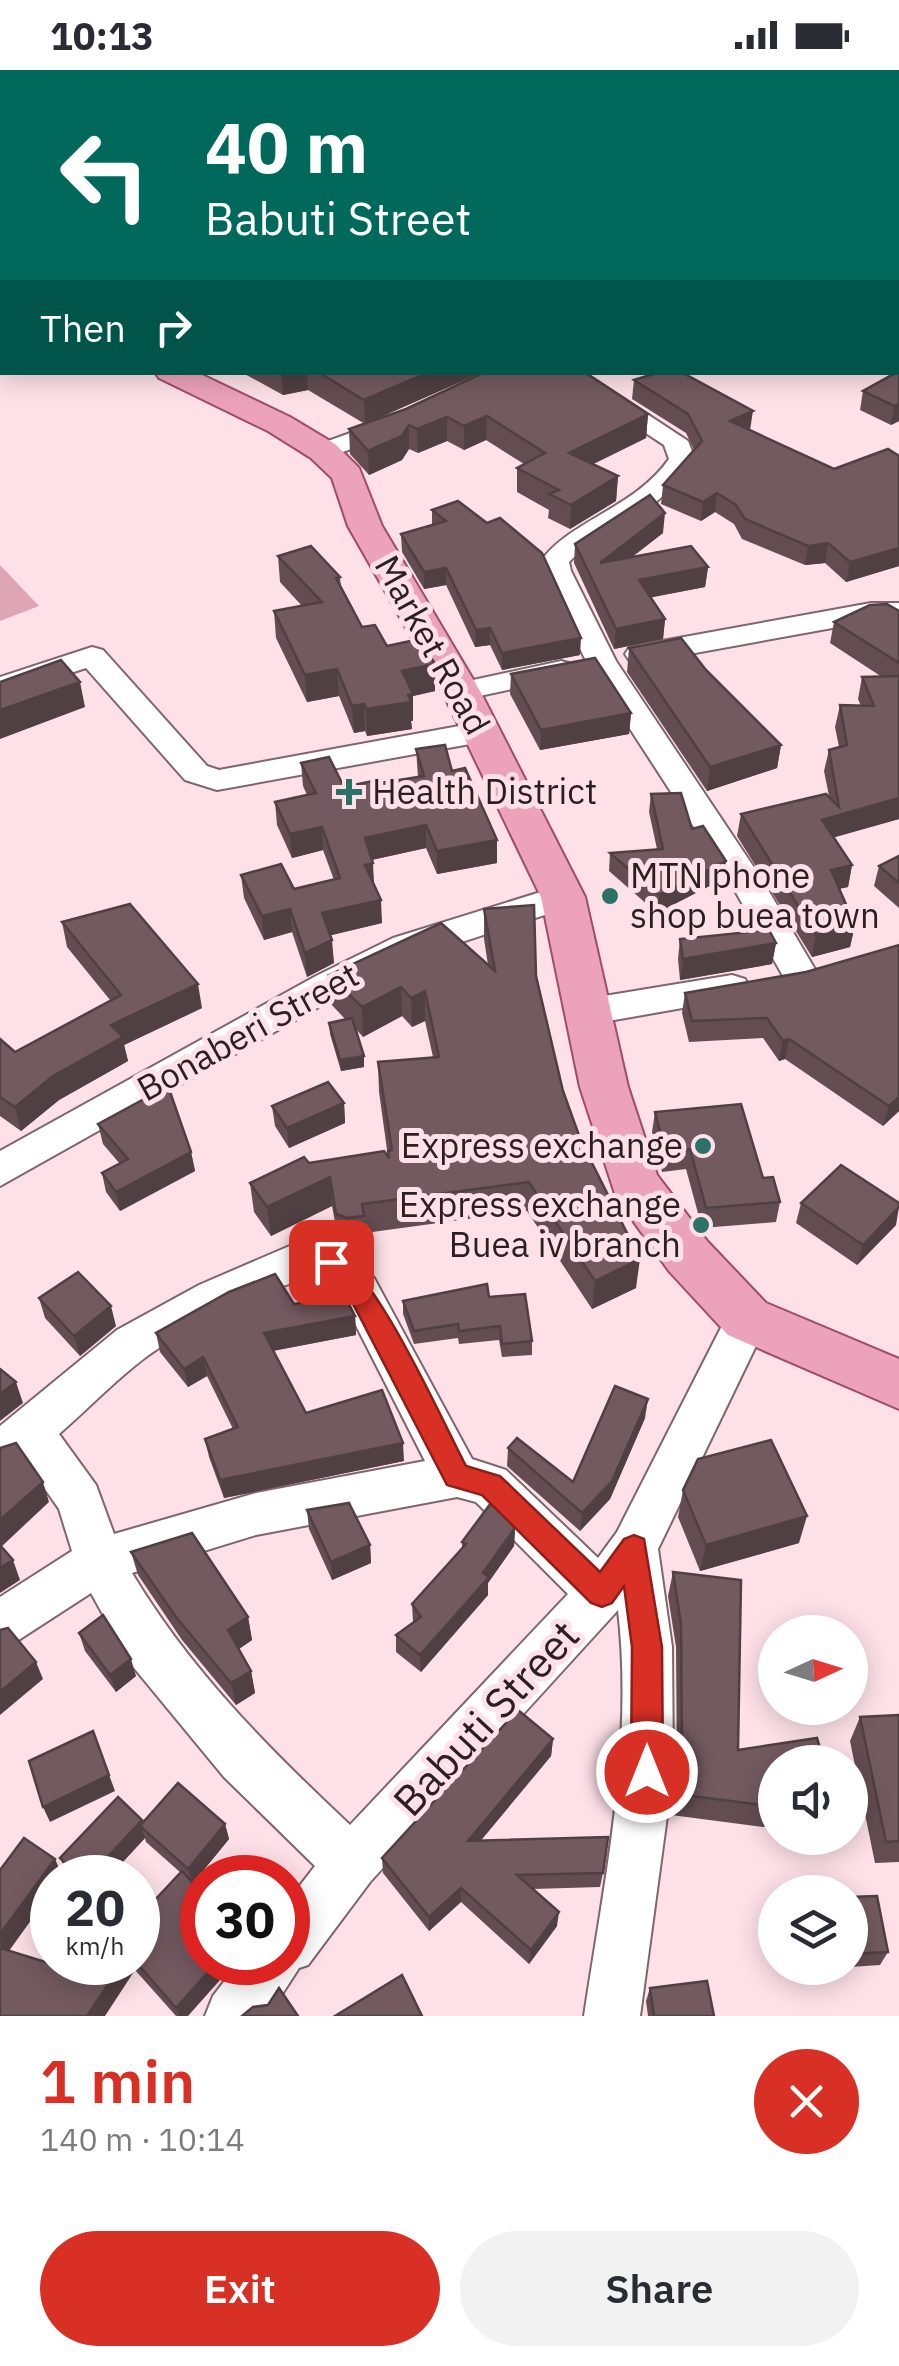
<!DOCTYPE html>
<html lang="en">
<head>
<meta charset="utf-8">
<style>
	body { margin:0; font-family:"IBM Plex Sans",sans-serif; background:#f2f2f3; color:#2b2b33; height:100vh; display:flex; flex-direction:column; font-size:38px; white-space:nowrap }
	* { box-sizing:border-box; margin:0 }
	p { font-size:32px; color:#7c7c81 }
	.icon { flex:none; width:55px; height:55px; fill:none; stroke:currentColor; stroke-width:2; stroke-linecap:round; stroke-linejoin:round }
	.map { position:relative; height:1946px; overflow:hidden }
	.sheet { display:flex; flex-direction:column; background:#fff; flex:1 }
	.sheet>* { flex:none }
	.hud { position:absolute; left:0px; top:0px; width:900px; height:305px; box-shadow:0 5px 25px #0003; background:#00695c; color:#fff; overflow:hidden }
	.needle { width:65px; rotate:86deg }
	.buttons { position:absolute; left:758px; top:1545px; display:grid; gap:20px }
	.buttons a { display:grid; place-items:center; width:110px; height:110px; border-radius:50%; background:#fff; box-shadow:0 5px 25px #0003; font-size:50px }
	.speed { position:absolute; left:30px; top:1785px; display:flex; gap:20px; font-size:50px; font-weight:700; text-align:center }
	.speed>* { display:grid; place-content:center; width:130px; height:130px; border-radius:50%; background:#fff; box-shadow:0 5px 25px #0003; line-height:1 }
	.speed small { font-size:25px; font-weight:400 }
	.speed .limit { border:15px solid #d22; background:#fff; color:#111 }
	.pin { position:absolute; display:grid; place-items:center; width:85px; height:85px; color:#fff; margin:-42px; border-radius:20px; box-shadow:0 5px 15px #0006 }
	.me { position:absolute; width:110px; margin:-55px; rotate:0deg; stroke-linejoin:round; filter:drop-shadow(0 0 8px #0008) }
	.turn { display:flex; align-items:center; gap:35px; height:210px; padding:0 40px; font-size:45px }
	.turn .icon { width:130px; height:130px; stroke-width:2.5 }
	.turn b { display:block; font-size:70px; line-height:85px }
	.then { display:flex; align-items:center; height:95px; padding:0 40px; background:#0003; gap:20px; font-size:38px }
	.round { display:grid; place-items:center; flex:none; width:105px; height:105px; border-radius:52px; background:#f2f2f3 }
	.summary { display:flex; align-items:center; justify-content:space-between; height:170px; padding:0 40px }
	h1 { font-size:60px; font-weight:600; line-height:75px; color:#d93025 }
	.button { display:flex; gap:20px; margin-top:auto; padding:20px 40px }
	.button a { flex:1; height:115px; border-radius:60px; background:#d93025; color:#fff; font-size:40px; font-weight:600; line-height:115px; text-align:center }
	.button a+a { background:#f2f2f3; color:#2b2b33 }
	.status { display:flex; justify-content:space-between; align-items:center; height:70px; padding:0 50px; background:#fff; direction:ltr }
	.status svg { height:28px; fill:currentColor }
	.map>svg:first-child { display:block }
	.green { fill:#dea6b5 }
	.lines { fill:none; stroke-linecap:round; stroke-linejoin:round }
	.minor-casing { stroke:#7f666c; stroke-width:4 }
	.major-casing { stroke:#a04c68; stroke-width:4 }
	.minor { fill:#fff; fill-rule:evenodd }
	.major { fill:#eca2bb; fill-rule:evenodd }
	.wall { fill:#634d53 }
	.shaded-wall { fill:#503f43 }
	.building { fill:#735a60; stroke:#503f43; stroke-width:2.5 }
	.route { fill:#d93025; stroke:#8d1f18; stroke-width:2.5 }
	.poi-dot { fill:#2c7267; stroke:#fee1e8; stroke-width:4 }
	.labels { text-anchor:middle; stroke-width:10; stroke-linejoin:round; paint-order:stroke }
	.street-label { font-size:35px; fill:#2a1f22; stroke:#fee1e8 }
	.poi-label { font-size:35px; fill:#2a1f22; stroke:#fee1e8; text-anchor:start }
	.near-street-label { font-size:42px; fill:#2a1f22; stroke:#fee1e8 }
</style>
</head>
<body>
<div class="status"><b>10:13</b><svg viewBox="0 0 49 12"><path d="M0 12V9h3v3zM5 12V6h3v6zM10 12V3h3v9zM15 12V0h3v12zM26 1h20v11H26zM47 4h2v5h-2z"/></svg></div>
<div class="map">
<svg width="899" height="1946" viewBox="0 0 899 1946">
	<rect width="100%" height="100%" fill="#fee1e8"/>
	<!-- green -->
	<polygon class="green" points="0,495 39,536 0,551"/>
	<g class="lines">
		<defs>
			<g id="minor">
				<polygon points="0,10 2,11 2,23 0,22"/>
				<polygon points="0,183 2,184 2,197 0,197"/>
				<path d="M553,302H583L688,371L695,389C664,435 619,459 573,488L569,492L571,501L616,591L761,808L819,906L814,915L801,919L788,915L734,819L586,591L543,501L541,491C569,451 635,438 669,389L664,375Z"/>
				<polygon points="398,346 411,354 407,359 323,389 310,381 314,376"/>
				<polygon points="871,533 899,533 899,551 871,551 640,593 629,590 625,584 629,578 640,575"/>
				<polygon points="92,577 103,580 207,696 219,700 481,652 492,655 497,662 492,669 481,672 217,720 185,710 86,598 0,626 0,607"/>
				<polygon points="561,591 572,594 576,600 572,606 461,630 450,627 446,621 450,615"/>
				<polygon points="563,815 575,819 580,827 575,835 419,886 342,924 0,1116 0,1081 316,906 393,868"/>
				<polygon points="732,905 745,909 750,918 745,927 586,955 573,951 568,942 573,933 586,929"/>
				<path d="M331,1174L346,1179L374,1208L472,1389L506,1400L598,1488L617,1462L732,1236L747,1231L762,1236L769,1249L658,1479L672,1577L673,1702L640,1946H584C604,1812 634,1676 618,1540L370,1812L308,1895L299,1898L268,1946H205L213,1926L239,1892H288V1831L315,1796L224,1707L130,1593L91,1523L17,1571L0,1577V1527L72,1481L59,1439L24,1389L0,1400V1356L117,1260L199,1215L292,1175ZM321,1208L344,1232L425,1391L256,1423L114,1464L96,1415L59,1364C88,1339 115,1310 146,1287C185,1258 274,1210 321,1208ZM457,1427L476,1432L568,1524L350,1755C268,1678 190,1600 132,1503L256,1465Z"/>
			</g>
			<g id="major">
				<polygon points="0,240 2,241 2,259 0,258"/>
				<polygon points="155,302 196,302 290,347 335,374 359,398 382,456 480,621 585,827 628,1017 657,1105 707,1171 766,1233 899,1289 899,1339 728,1265 669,1201 616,1127 580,1017 541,827 442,621 348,456 332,408 311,388 268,361 159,308"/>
			</g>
		</defs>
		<!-- minor casing -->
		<use href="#minor" class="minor-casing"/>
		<!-- major casing -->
		<use href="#major" class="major-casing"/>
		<!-- minor -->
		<use href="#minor" class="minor"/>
		<!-- major -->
		<use href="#major" class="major"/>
	</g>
	<!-- wall -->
	<g class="wall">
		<polygon points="38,0 277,0 277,2 49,2"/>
		<polygon points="0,30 2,31 2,126 0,125"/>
		<polygon points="899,301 899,351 891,355 860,340 863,321"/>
		<polygon points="241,302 483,302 366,353 406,339 648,344 646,368 593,394 618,406 616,431 570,459 548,448 549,440 517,422 517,398 524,394 486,370 464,380 447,371 418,383 409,379 402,390 369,405 350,384 349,359 365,354 308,320 283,325"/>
		<polygon points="634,310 834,399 899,386 899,496 846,512 825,493 805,495 742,469 734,454 715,442 701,451 661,434 663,415 694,380 686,363 632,329"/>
		<polygon points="458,431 580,585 502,600 490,575 475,577 446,515 424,519 402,482 401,464 432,455 432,440"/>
		<polygon points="663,463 631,487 708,497 705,517 651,527 665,549 663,569 614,579 574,493 575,474"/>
		<polygon points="278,486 340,507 341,518 362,557 387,576 435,621 413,626 413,651 411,651 412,659 367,666 365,661 354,663 339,626 307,632 276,568 274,541 302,536 280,512"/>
		<polygon points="899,541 899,749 834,767 852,795 848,817 839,819 855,855 850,877 812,887 737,766 741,744 829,726 824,701 829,680 839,677 835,657 840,635 861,636 858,629 862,607 882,607 830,573 834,552"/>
		<polygon points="629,578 706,600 781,675 777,698 707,721 627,602"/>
		<polygon points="511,604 631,643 629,664 540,680 510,624"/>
		<polygon points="416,679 452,701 497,770 497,793 437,804 426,778 372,790 374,815 382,853 330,865 334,893 307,907 292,862 264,870 244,828 241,805 294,819 334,810 323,780 292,788 277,755 275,732 307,725 303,716 301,693 344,717 374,714 418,707"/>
		<polygon points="651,724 726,791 723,809 657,843 609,801 610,783 657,779 649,742"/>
		<polygon points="899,786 899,838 874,816 879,796"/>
		<polygon points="484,839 536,906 563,1021 636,1218 592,1239 527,1141 365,1163 366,1174 349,1177 339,1173 332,1136 271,1166 254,1142 250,1113 309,1093 388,1087 379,1022 378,992 433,987 425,951 412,957 402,946 363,967 355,958 364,986 364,997 341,1001 330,964 329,953 346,950 331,934 329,905 488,895 484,869"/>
		<polygon points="62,852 202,938 124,975 128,991 59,1030 21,1061 0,1046 0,969 15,982 110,930 67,877"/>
		<polygon points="680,869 776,873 772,894 680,910 678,889"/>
		<polygon points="806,902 899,1041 883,1056 785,989 779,991 763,968 689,972 682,943 685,923"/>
		<polygon points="344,1033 345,1053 289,1078 275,1056 272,1036"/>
		<polygon points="655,1042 763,1108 780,1132 776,1152 702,1158 686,1099 662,1102 652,1062"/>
		<polygon points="98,1054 191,1082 195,1101 120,1141 106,1122 102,1103 120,1094 103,1074"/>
		<polygon points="801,1133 896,1155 857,1195 796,1153"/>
		<polygon points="489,1227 532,1271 532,1285 502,1287 499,1270 459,1274 458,1268 414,1274 403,1244 403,1231"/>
		<polygon points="39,1228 116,1256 80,1286 45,1248"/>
		<polygon points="294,1234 355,1246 356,1265 273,1281 306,1343 404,1391 224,1428 209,1387 205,1369 233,1359 207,1306 188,1317 160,1282 156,1263"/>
		<polygon points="645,1348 610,1429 580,1461 507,1396 508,1378 573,1412"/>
		<polygon points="683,1420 799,1473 700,1501 678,1447"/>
		<polygon points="307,1440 370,1475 371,1493 332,1510 309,1459"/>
		<polygon points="515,1458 514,1476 488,1513 488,1525 421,1602 396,1582 396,1565 413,1552 412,1534 462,1478 462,1472"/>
		<polygon points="131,1482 248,1547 252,1570 239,1579 251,1601 255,1623 236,1635 182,1570 138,1505"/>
		<polygon points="673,1502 738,1680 775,1692 775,1755 763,1757 671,1745 677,1702 676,1577 668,1526"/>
		<polygon points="79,1563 136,1606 116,1622 85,1581"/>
		<polygon points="899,1645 899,1792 875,1793 850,1671 860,1647"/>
		<polygon points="553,1669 551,1686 481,1770 603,1803 600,1817 533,1819 557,1856 529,1894 461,1832 429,1861 383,1803 382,1788"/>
		<polygon points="142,1750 143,1753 225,1754 229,1769 193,1813 188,1946 176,1946 135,1900 0,1946 0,1800 63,1807 52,1808 52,1821 9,1881 84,1904 91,1892 138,1892 181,1803 146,1772 145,1768 108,1808 72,1808 67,1802 60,1788"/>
		<polygon points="850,1827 888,1882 880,1895 850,1897"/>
		<polygon points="650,1918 714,1946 648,1946 646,1931"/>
	</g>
	<!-- shaded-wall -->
	<g class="shaded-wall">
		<polygon points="235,0 277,0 277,2 230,2"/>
		<polygon points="281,302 307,302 308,320 283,325"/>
		<polygon points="429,302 483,302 365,354 364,330"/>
		<polygon points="899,334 899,351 891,355 894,336"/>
		<polygon points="753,341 750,360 730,351"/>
		<polygon points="648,344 646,368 567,407 569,383"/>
		<polygon points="487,346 486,370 464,380 464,356"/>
		<polygon points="447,347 447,371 418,383 417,359"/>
		<polygon points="409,355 409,379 402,390 369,405 368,381"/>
		<polygon points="618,406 616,431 570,459 571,435"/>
		<polygon points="717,423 715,442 701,451 703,432"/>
		<polygon points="665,443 663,463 599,513 600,493"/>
		<polygon points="828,473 825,493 805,495 808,476"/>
		<polygon points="899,478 899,496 846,512 850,492"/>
		<polygon points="708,497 705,517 638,530 639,510"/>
		<polygon points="446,498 446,515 424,519 424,502"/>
		<polygon points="665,549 663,569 614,579 616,559"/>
		<polygon points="490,558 490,575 475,577 476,560"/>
		<polygon points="581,568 580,585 502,600 502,583"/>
		<polygon points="435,594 435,621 413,626 413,651 411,651 412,659 367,666 366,639 402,601"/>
		<polygon points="337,599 339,626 307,632 305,605"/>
		<polygon points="80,612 85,637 0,669 0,640"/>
		<polygon points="364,634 365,661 354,663 352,636"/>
		<polygon points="631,643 629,664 540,680 541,660"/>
		<polygon points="781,675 777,698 707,721 710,697"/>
		<polygon points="899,728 899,749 818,772 822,750"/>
		<polygon points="426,755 426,778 366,791 365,768"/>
		<polygon points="322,757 323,780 292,788 290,764"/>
		<polygon points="497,770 497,793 437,804 437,781"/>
		<polygon points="726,791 723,809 657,843 659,825"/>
		<polygon points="373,793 374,817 365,795"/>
		<polygon points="852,795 848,817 826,821 831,800"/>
		<polygon points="381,830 382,853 324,867 322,843"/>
		<polygon points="290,839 292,862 264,870 262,846"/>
		<polygon points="855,855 850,877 812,887 816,865"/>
		<polygon points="332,870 334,893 307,907 305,883"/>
		<polygon points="776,873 772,894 680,910 683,889"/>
		<polygon points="198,914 202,938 124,975 128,991 59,1030 21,1061 15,1037 111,955"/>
		<polygon points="401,917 402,946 363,967 362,937"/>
		<polygon points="425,921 425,951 412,957 411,928"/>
		<polygon points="789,969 785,989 779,991 783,971"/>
		<polygon points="364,986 364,997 341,1001 340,990"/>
		<polygon points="899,1027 899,1041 883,1056 889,1036"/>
		<polygon points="344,1033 345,1053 289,1078 287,1058"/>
		<polygon points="191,1082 195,1101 120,1141 116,1122"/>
		<polygon points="330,1107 332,1136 271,1166 267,1137"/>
		<polygon points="899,1137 896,1155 857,1195 863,1175"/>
		<polygon points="640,1189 636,1218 592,1239 595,1211"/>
		<polygon points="111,1236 116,1256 80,1286 74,1266"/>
		<polygon points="355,1246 356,1265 266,1282 264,1263"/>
		<polygon points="203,1287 207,1306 188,1317 184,1299"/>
		<polygon points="16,1312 23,1333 0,1351 0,1324"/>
		<polygon points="648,1329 645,1348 610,1429 580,1461 582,1443"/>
		<polygon points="403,1373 404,1391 224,1428 220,1410"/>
		<polygon points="43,1412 49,1432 0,1478 0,1450"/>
		<polygon points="807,1446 799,1473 700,1501 706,1475"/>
		<polygon points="515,1458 514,1476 488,1513 488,1525 421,1602 420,1585 483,1503"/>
		<polygon points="370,1475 371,1493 332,1510 331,1492"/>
		<polygon points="13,1490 20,1510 0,1523 0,1498"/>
		<polygon points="248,1547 252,1570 233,1583 228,1560"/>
		<polygon points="131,1589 136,1606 116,1622 110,1605"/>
		<polygon points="36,1592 43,1609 0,1645 0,1622"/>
		<polygon points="251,1601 255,1623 236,1635 231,1613"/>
		<polygon points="93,1661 115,1721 50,1752 43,1737"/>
		<polygon points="553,1669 551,1686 468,1786 468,1771"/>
		<polygon points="142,1750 147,1762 140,1756 145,1768 108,1808 88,1808"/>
		<polygon points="225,1754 229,1769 193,1813 188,1799"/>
		<polygon points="55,1789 63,1807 52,1808 52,1821 1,1891 0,1864"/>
		<polygon points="461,1818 461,1832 429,1861 429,1847"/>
		<polygon points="559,1842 557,1856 529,1894 531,1880"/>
		<polygon points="123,1892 132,1892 135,1900 105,1946 87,1946"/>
		<polygon points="217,1892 236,1892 188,1946 179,1946 176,1938"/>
	</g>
	<!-- building -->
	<g class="building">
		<polygon points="131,0 235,0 230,2 142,2"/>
		<polygon points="0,30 2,31 2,86 0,85"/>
		<polygon points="899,301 899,334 894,336 863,321"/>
		<polygon points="318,302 429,302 364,330"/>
		<polygon points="485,302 584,302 648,344 569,383 618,406 571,435 549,424 559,420 517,398 545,383 487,346 464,356 447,347 417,359 409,355 402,366 368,381 349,359 406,339"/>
		<polygon points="660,302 681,302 753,341 730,351 834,399 888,379 899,386 899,478 850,492 828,473 808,476 745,449 736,435 717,423 703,432 663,415 702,371 688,344 634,310"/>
		<polygon points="650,425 665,443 600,493 691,476 708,497 639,510 665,549 616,559 575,474"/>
		<polygon points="458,431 487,453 500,448 542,483 581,568 502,583 490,558 476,560 446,498 424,502 401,464 446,451 432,440"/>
		<polygon points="311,476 340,507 336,508 362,557 375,555 387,576 420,569 435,594 402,601 413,624 408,625 411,632 366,639 364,634 352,636 337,599 305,605 274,541 322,532 278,486"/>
		<polygon points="887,534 899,541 899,593 834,552 870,535"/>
		<polygon points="681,568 706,600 781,675 710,697 629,578"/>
		<polygon points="595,588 631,643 541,660 511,604"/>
		<polygon points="61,590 80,612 0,640 0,612"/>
		<polygon points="899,606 899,728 822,750 852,795 831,800 855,855 816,865 741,744 826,724 839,737 829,680 847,675 840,635 874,636 862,607"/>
		<polygon points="445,675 452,701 465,698 497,770 437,781 426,755 365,768 373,793 365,795 381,830 322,843 332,870 305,883 290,839 262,846 241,805 281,794 294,819 340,808 322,757 290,764 275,732 316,723 301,693 329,687 344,717 373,711 374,714 424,706 416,679"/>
		<polygon points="681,723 692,759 703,756 726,791 659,825 610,783 663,779 651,724"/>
		<polygon points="899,786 899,813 879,796"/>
		<polygon points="130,834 198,914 111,955 123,967 53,1006 15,1037 0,1027 0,969 15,982 121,925 62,852"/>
		<polygon points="534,835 536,906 563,1021 581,1071 640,1189 595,1211 529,1112 362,1134 364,1146 347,1148 336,1144 330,1107 267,1137 250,1113 304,1087 309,1093 384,1081 389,1088 388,1081 392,1080 378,992 439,987 425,921 411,928 401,917 362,937 329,905 441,853 495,901 484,839"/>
		<polygon points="769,860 776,873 683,889 680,869"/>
		<polygon points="899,875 899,1027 889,1036 789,969 783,971 767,948 692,951 685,923 806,902"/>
		<polygon points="352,948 364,986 340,990 329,953"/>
		<polygon points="328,1012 344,1033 287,1058 272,1036"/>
		<polygon points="168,1016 191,1082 116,1122 102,1103 128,1089 98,1054"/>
		<polygon points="741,1034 763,1108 773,1107 780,1132 706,1138 690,1079 665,1081 655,1042"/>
		<polygon points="841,1095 899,1133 899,1137 863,1175 801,1133"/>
		<polygon points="78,1202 111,1236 74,1266 39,1228"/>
		<polygon points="275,1204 294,1234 344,1225 355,1246 264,1263 306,1343 382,1320 403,1373 220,1410 205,1369 238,1357 203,1287 184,1299 156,1263 229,1222"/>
		<polygon points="487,1214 489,1227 525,1224 532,1271 502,1274 500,1256 459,1261 458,1254 414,1261 403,1231"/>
		<polygon points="0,1299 16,1312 0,1324"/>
		<polygon points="615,1316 648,1329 612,1411 582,1443 508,1378 517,1368 573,1412"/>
		<polygon points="771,1370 807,1446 706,1475 683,1420 698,1389"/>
		<polygon points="16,1373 43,1412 0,1450 0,1378"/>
		<polygon points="349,1433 370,1475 331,1492 307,1440"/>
		<polygon points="491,1433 515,1458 483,1503 489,1507 420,1585 396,1565 421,1547 412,1534 466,1474 462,1472"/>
		<polygon points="192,1463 248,1547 228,1560 251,1601 231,1613 176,1547 131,1482"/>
		<polygon points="0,1475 13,1490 0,1498"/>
		<polygon points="673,1502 741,1510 738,1680 817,1668 824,1692 775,1692 775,1735 770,1736 676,1724 682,1680 681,1554"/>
		<polygon points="103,1545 131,1589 110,1605 79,1563"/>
		<polygon points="8,1558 36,1592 0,1622 0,1560"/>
		<polygon points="518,1640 553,1669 468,1771 608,1767 603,1803 517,1805 559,1842 531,1880 461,1818 429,1847 382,1788"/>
		<polygon points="899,1645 899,1771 886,1772 860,1647"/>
		<polygon points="93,1661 109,1705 43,1737 29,1691"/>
		<polygon points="178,1713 225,1754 188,1799 140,1756"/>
		<polygon points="118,1727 142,1750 88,1808 80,1808 60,1788"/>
		<polygon points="24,1768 55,1789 0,1864 0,1800"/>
		<polygon points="182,1801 202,1823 202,1892 217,1892 176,1938 136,1892 138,1892 138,1848"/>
		<polygon points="877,1826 888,1882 850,1884 850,1827"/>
		<polygon points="0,1878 84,1904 91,1892 123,1892 87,1946 0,1946"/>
		<polygon points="402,1905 422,1946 335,1946"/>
		<polygon points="707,1911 714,1946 654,1946 650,1918"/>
		<polygon points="279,1918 298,1946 242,1946 253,1937 268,1935"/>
	</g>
	<!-- route -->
	<path class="route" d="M331,1181C374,1196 442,1351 466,1396L500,1406L600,1502L624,1469L634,1465L644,1469L662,1577L663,1702L658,1714L647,1718L636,1714L631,1702L632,1577L624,1516L612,1533L602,1537L591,1533L482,1425L447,1415L350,1228L318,1192L322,1184Z"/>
	<!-- markers -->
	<g class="poi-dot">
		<path d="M344 707h10v10h10v10h-10v10h-10v-10h-10v-10h10z"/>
		<circle cx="610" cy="826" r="10"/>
		<circle cx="703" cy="1076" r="10"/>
		<circle cx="701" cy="1155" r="10"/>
	</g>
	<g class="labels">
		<!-- street labels -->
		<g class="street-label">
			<text transform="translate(432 575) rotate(61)" y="12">Market Road</text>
			<text transform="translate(248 962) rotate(-29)" y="12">Bonaberi Street</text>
		</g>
		<!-- poi labels -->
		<g class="poi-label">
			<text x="372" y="734">Health District</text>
			<text x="630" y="818">MTN phone<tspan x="630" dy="40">shop buea town</tspan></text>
			<text x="683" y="1088" text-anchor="end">Express exchange</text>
			<text x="681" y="1147" text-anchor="end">Express exchange<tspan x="681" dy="40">Buea iv branch</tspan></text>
		</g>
		<!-- near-street labels -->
		<g class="near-street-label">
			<text transform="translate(486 1648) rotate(-47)" y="15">Babuti Street</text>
		</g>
	</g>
</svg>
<div class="buttons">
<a><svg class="needle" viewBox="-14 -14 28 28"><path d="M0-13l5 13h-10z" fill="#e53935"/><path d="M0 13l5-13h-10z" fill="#7c7c81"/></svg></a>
<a><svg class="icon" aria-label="sound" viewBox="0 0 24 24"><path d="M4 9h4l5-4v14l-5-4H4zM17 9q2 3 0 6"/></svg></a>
<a><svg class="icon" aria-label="layers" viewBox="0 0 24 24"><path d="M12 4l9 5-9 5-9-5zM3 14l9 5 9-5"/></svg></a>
</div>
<div class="speed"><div>20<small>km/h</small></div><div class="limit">30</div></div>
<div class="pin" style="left:331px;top:1192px;background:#d93025"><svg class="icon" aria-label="arrive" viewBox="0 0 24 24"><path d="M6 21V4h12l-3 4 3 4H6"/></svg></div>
<svg class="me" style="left:647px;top:1702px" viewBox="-20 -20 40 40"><circle r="17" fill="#d93025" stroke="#fff" stroke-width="3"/><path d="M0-11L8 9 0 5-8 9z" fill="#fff"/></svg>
<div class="hud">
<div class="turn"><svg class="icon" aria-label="left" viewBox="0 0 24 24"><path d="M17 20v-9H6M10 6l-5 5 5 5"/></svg><div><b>40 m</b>Babuti Street</div></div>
<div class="then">Then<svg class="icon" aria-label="right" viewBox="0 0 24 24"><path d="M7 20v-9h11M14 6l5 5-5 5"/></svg></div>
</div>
</div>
<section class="sheet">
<div class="summary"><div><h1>1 min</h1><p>140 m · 10:14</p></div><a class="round" style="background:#d93025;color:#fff"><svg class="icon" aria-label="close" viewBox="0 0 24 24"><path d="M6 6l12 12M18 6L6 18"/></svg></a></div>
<div class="button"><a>Exit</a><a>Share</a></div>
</section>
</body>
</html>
